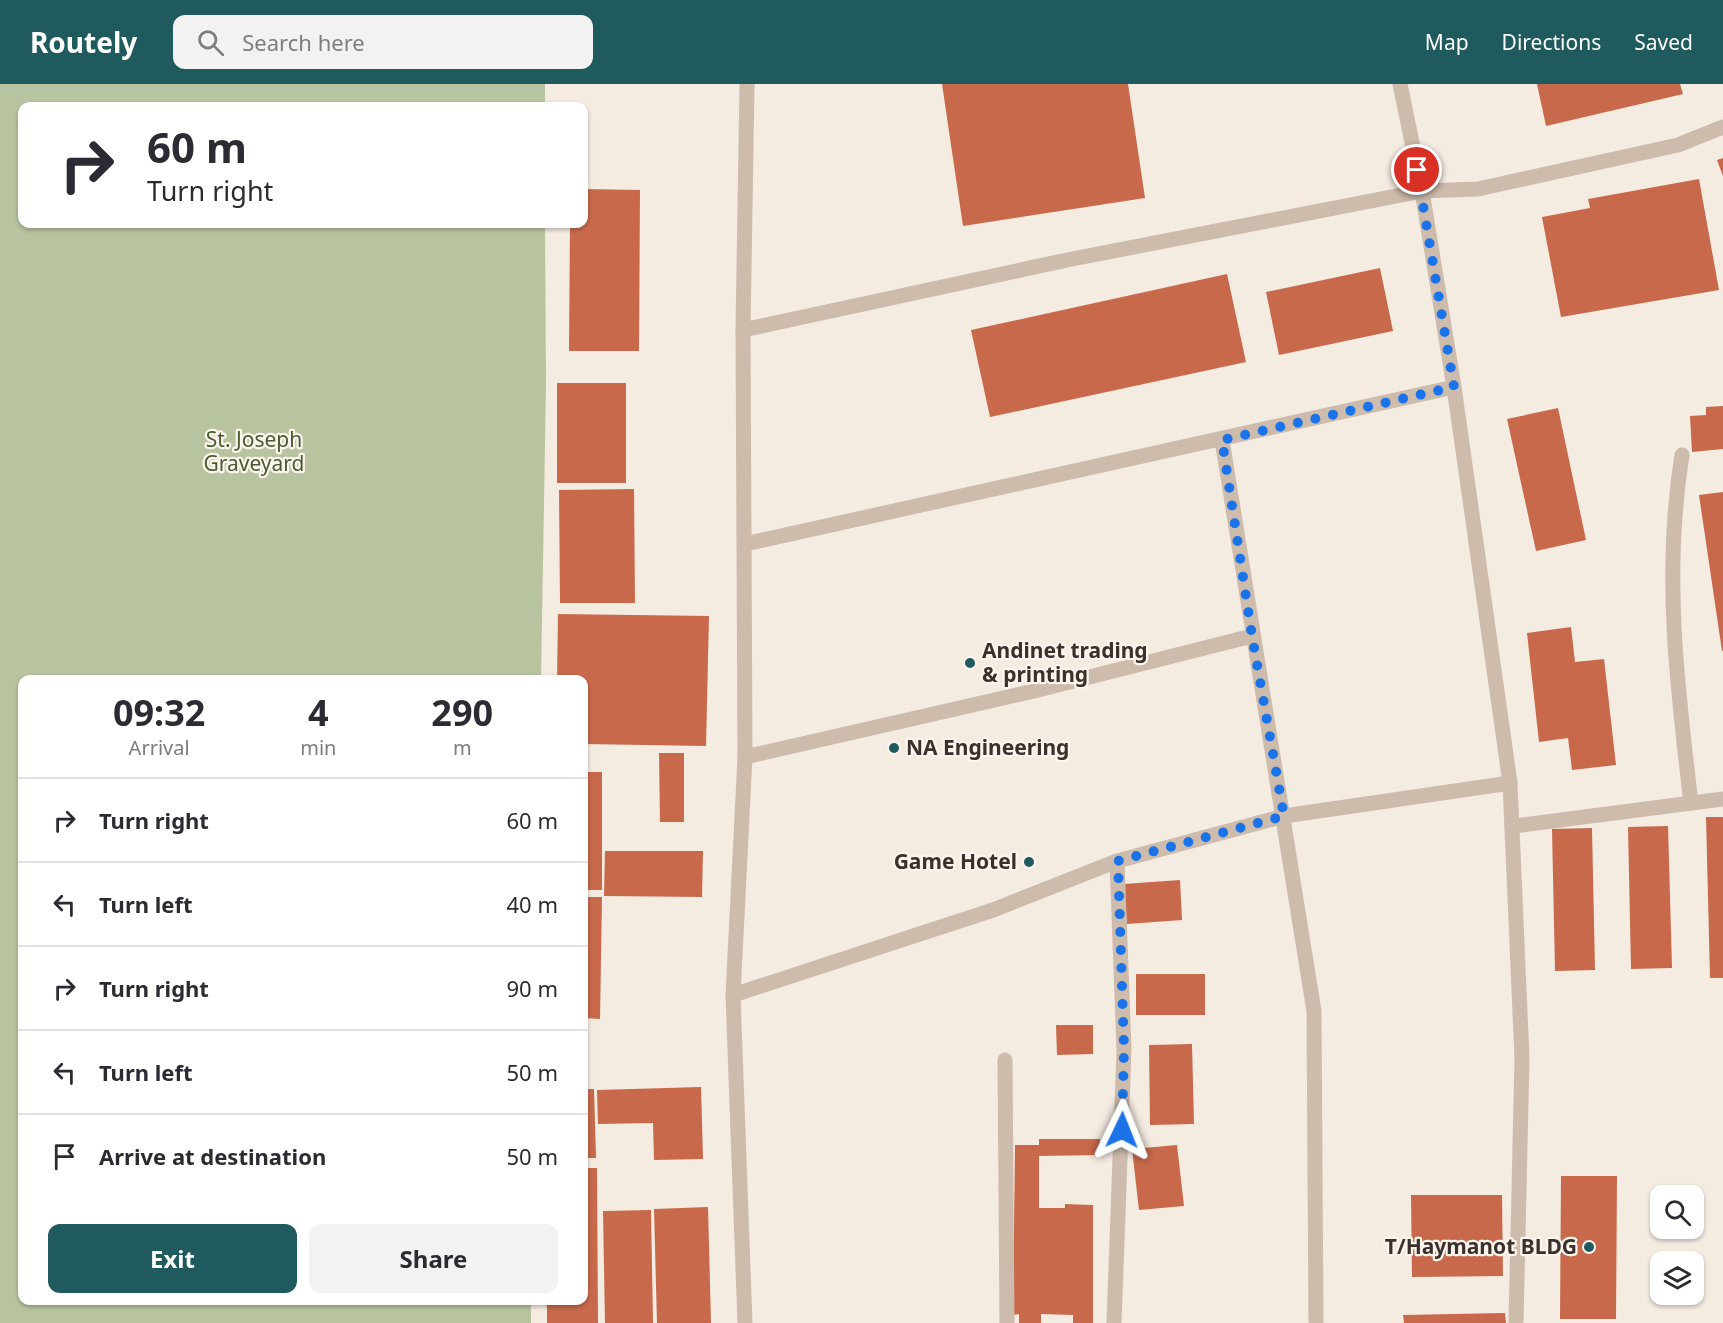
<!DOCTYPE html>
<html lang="en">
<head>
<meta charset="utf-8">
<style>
	body { margin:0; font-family:"Noto Sans",sans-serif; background:#f2f2f3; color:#2b2b33; height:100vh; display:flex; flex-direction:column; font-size:22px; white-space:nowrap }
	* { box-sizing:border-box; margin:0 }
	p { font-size:20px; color:#7c7c81 }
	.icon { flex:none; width:33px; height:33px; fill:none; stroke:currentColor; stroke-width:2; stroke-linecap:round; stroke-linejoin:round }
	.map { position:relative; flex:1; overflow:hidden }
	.sheet { position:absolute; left:18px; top:591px; width:570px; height:630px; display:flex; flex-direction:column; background:#fff; border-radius:12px; box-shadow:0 2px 4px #0004 }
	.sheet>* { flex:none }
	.hud { position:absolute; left:18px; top:18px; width:570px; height:126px; border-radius:12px; box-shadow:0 2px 4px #0004; background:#fff; color:#2b2b33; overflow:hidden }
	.controls { position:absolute; left:1650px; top:1101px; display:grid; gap:12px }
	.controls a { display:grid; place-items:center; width:54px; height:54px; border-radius:12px; background:#fff; box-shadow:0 2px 4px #0004; font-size:30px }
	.pin { position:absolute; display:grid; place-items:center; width:51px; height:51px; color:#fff; margin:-26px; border:3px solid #fff; border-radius:50%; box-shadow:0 2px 6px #0007 }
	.me { position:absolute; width:66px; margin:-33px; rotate:2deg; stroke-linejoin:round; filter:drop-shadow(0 0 4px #0008) }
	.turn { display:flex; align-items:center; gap:21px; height:126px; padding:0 30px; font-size:27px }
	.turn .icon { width:78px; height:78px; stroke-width:2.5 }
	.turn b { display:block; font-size:42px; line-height:51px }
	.eta { display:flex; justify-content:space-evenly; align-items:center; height:102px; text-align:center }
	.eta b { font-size:36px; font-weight:700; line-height:42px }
	.primary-button { display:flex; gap:12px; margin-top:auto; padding:12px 30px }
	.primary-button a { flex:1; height:69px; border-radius:12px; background:#1f5a5e; color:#fff; font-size:24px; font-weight:700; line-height:69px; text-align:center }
	.primary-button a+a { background:#f2f2f3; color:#2b2b33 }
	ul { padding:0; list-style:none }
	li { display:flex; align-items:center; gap:18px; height:84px; padding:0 30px; border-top:2px solid #e1e1e2 }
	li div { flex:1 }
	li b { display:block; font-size:22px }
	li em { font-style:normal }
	header { display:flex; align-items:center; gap:36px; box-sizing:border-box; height:84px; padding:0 30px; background:#1f5a5e; color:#fff }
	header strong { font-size:28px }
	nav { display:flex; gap:33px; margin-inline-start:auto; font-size:21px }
	.search { width:420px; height:54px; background:#f2f2f3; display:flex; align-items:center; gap:15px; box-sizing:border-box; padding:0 21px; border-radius:12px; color:#7c7c81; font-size:22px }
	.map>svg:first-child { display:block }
	.green { fill:#b8c4a0 }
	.building { fill:#c8694b }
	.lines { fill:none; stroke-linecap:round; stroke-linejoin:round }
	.street { stroke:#cdbbac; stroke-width:15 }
	.route { stroke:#1a73e8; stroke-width:10; stroke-dasharray:0 18 }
	.poi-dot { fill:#1f5a5e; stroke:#fbf5ee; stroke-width:2 }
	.labels { text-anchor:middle; stroke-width:4.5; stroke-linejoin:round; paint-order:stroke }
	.park-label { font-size:21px; fill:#4a5a2e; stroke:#fbf5ee }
	.poi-label { font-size:21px; font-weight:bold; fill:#3b302b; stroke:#fbf5ee; text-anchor:start }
</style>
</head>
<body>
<header>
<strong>Routely</strong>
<div class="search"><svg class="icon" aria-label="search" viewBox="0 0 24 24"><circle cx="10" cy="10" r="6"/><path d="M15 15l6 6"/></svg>Search here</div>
<nav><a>Map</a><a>Directions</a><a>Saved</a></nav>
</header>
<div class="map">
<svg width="1723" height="1239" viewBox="0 0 1723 1239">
	<rect width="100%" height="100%" fill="#f4ebe1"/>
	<!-- green -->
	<polygon class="green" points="0,0 545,0 545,22 22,22 22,140 545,140 546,301 541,595 22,596 22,1216 531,1216 531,1239 0,1239"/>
	<!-- building -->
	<g class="building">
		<polygon points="942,0 1128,0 1145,114 963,142"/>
		<polygon points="1537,0 1680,0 1683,10 1546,42"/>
		<polygon points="1723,74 1723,92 1717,76"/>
		<polygon points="1699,95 1719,206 1561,233 1542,133 1590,124 1588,115"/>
		<polygon points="584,105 640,106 639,267 569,267 570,140 584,140"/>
		<polygon points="1380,184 1393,247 1279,271 1266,208"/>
		<polygon points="1227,190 1246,278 990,333 971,246"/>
		<rect x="557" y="299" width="69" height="100"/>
		<polygon points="1723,322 1723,365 1692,368 1690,332 1706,331 1706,323"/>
		<polygon points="1558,324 1586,456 1536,467 1507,335"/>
		<polygon points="634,405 635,519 560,519 559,406"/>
		<polygon points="1723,408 1723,567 1722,567 1699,411"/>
		<polygon points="558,530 709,532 706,662 584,660 584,596 557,596"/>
		<polygon points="1571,543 1575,578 1604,575 1616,681 1572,686 1568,654 1539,658 1527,549"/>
		<polygon points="659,669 684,669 684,738 660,738"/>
		<rect x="584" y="688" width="18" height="118"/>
		<polygon points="1706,733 1723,733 1723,894 1710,894"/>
		<polygon points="1668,742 1672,884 1631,885 1628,743"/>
		<polygon points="1592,744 1595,886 1555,887 1552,745"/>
		<polygon points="605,767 703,767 702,813 604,812"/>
		<polygon points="1180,796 1182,836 1127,840 1124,800"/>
		<polygon points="584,813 602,813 600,935 584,934"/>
		<rect x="1136" y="890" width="69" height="41"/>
		<polygon points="1056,941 1093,941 1093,970 1057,971"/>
		<polygon points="1192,960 1194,1040 1150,1041 1149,961"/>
		<polygon points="701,1003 703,1075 654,1076 653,1039 598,1040 597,1006"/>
		<polygon points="584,1005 594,1005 596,1074 584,1074"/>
		<polygon points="1039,1055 1100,1055 1100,1071 1039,1072 1039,1124 1065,1124 1065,1120 1093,1121 1093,1239 1073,1239 1073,1231 1041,1230 1041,1239 1019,1239 1019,1230 1013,1231 1015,1061 1039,1061"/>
		<polygon points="1177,1061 1184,1122 1139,1126 1132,1065"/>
		<polygon points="584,1084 597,1084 598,1239 547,1239 547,1216 584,1216"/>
		<polygon points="1561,1092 1617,1092 1616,1235 1560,1235"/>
		<polygon points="1411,1111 1502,1111 1503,1192 1412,1193"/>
		<polygon points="708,1123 711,1239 657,1239 654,1125"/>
		<polygon points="651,1126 653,1239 605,1239 603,1127"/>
		<polygon points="1505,1229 1506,1239 1404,1239 1403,1231"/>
	</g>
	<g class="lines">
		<!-- street -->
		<g class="street">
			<polyline points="1400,0 1422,107 1454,303 1510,699 1522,974 1516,1239"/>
			<polyline points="743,246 1067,176 1422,107 1478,105 1678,61 1723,43"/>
			<polyline points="1222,356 1314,927 1316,1239"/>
			<path d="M1682,371C1663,489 1677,601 1691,719"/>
			<polyline points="745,460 1454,303"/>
			<polyline points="745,673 1034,607 1252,552"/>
			<polyline points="1514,742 1723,715"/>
			<polyline points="733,911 993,826 1117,777 1284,732 1510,699"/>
			<polyline points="1005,976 1007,1239"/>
			<polyline points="745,1239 733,911 745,673 743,246 747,0"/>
			<polyline points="1114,1239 1124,965 1117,777"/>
		</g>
	</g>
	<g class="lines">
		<!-- route -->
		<polyline class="route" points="1122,1046 1124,965 1118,777 1284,732 1252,552 1222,356 1454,303 1417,86"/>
	</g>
	<!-- markers -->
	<g class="poi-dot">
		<circle cx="970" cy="579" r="6"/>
		<circle cx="894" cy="664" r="6"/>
		<circle cx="1029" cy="778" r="6"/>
		<circle cx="1589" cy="1163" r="6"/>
	</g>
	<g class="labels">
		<!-- park labels -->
		<g class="park-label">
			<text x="254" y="363">St. Joseph<tspan x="254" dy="24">Graveyard</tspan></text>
		</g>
		<!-- poi labels -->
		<g class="poi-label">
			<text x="982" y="574">Andinet trading<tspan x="982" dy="24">&amp; printing</tspan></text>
			<text x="906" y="671">NA Engineering</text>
			<text x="1017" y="785" text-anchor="end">Game Hotel</text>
			<text x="1577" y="1170" text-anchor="end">T/Haymanot BLDG</text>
		</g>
	</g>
</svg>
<div class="controls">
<a><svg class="icon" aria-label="search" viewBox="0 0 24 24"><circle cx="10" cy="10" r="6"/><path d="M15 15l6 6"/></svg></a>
<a><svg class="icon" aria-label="layers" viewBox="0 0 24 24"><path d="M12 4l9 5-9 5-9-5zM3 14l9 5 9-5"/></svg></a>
</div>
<div class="pin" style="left:1417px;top:86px;background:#d93025"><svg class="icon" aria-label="arrive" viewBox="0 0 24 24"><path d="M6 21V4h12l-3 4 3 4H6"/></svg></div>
<svg class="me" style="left:1122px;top:1046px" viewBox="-20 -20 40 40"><path d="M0-17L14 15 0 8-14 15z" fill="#1a73e8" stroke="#fff" stroke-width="4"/></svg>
<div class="hud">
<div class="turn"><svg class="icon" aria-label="right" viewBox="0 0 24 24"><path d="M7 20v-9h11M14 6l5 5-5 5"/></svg><div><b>60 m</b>Turn right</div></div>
</div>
<section class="sheet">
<div class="eta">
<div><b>09:32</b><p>Arrival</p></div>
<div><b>4</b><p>min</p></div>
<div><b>290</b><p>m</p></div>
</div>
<ul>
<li><svg class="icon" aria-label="right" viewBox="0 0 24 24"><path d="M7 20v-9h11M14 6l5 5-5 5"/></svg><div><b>Turn right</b></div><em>60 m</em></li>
<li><svg class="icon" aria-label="left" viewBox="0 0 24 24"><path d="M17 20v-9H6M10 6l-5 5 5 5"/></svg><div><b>Turn left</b></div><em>40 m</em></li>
<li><svg class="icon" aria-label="right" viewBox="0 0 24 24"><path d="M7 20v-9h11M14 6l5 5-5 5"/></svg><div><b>Turn right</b></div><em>90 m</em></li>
<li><svg class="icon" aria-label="left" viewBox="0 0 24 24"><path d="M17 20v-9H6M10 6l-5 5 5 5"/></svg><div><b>Turn left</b></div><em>50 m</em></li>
<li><svg class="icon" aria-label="arrive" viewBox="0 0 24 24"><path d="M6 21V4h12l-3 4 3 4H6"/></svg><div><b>Arrive at destination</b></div><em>50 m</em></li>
</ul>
<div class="primary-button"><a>Exit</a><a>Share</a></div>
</section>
</div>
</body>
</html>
